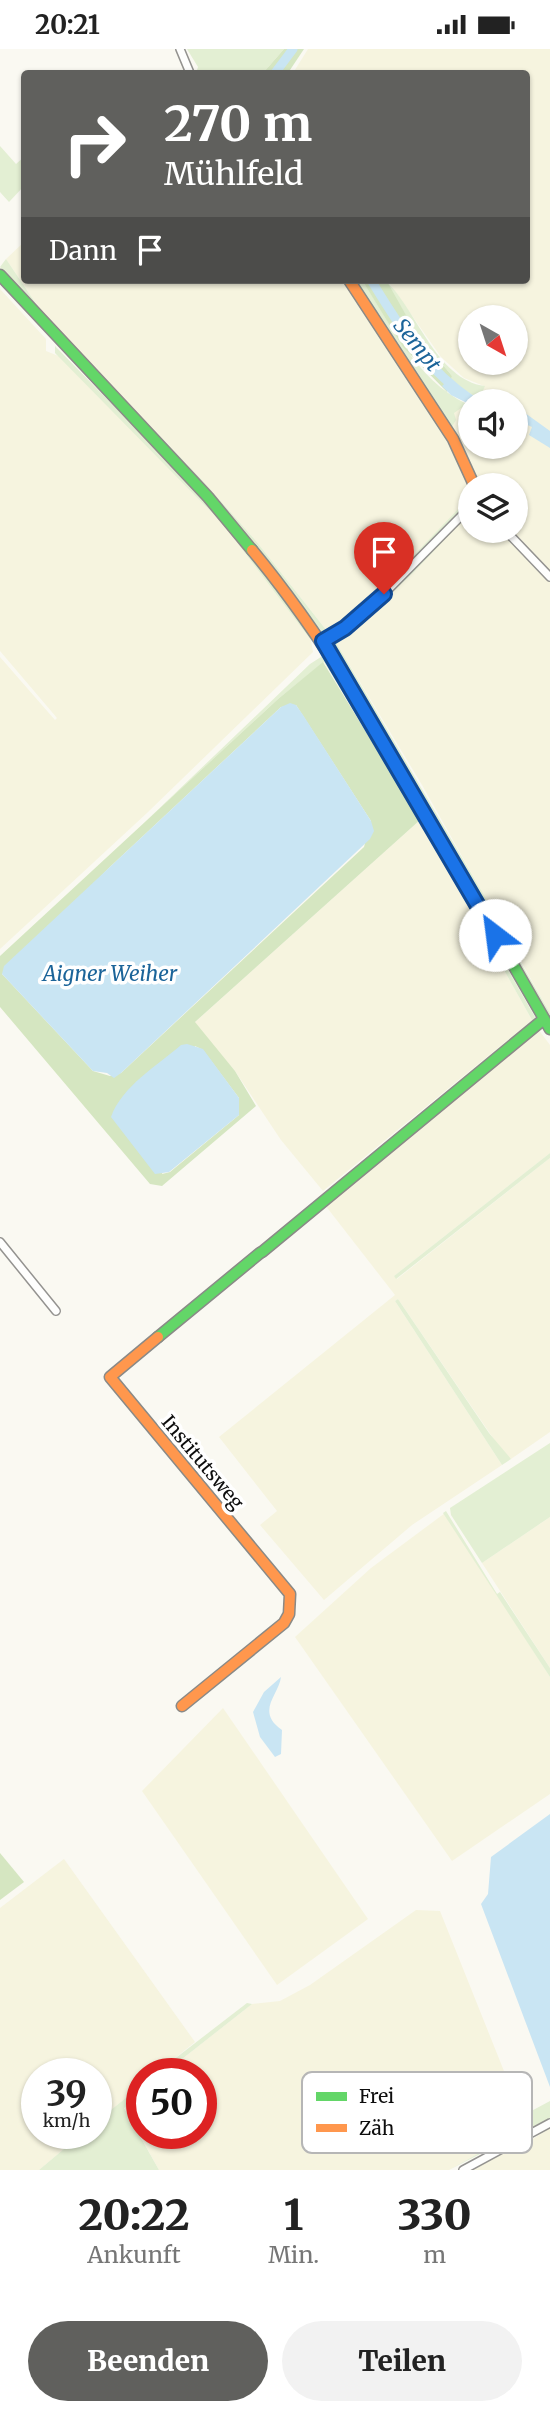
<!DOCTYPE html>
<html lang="de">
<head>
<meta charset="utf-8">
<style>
	body { margin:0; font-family:Merriweather,serif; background:#f2f2f2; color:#222; height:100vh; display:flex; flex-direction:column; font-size:26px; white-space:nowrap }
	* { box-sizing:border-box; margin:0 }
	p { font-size:23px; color:#767676 }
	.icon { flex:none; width:38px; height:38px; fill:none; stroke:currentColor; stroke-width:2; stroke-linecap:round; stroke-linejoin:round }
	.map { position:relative; height:2121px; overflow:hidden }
	.side { display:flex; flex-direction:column; background:#fff; flex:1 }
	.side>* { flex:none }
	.hud { position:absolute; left:21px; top:21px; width:509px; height:214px; border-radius:7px; box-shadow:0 2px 5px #0004; background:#60605d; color:#fff; overflow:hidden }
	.needle { width:46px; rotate:141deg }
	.buttons { position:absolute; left:458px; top:256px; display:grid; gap:14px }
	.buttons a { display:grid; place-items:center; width:70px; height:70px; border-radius:50%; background:#fff; box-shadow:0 2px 5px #0004; font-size:35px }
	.speed { position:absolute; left:21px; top:2009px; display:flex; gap:14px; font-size:35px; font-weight:700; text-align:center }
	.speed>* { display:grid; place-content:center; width:91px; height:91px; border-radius:50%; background:#fff; box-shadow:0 2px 5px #0004; line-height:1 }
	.speed small { font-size:18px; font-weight:400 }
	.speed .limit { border:10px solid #d22; background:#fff; color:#111 }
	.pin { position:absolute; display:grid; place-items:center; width:60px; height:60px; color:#fff; margin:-72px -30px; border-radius:50% 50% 50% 0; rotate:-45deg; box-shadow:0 0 7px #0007 }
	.pin .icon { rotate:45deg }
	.me { position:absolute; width:77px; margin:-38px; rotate:330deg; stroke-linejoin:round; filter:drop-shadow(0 0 5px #0008) }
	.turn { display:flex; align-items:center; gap:24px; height:147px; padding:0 28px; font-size:32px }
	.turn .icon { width:91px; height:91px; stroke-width:2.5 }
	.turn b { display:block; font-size:49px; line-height:60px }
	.then { display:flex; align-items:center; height:66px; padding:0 28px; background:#0003; gap:14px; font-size:26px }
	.eta { display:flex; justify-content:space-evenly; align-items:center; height:119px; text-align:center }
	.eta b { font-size:42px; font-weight:800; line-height:49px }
	.cta { display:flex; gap:14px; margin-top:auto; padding:14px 28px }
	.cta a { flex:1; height:80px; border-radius:42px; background:#60605d; color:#fff; font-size:28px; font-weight:800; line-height:80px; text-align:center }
	.cta a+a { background:#f2f2f2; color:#222 }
	.status { display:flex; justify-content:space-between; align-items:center; height:49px; padding:0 35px; background:#fff; direction:ltr }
	.status svg { height:19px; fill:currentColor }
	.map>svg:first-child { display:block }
	.farmland { fill:#f6f4df; fill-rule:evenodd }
	.green { fill:#e3efd3 }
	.forest { fill:#d5e6c1; fill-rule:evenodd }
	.water { fill:#c9e5f3 }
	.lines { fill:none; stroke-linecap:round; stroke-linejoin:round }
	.canal { stroke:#c9e5f3; stroke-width:9 }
	.street-casing { stroke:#949390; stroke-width:10 }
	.fast-casing { stroke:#8a8a87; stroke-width:13 }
	.slow-casing { stroke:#8a8a87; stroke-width:13 }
	.street { stroke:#fefefd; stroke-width:7 }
	.fast { stroke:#63d668; stroke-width:10 }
	.slow { stroke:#ff974d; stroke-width:10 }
	.route-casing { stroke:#114b97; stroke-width:18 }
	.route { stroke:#1a73e8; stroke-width:12 }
	.labels { text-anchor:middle; stroke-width:7; stroke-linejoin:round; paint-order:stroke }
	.street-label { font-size:19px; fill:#0d0d0d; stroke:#fff }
	.water-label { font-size:21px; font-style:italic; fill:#1b6499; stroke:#fff }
	.key { fill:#fff; stroke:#b6b6b6; stroke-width:2 }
	.key-label { font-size:19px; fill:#0d0d0d }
</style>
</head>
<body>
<div class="status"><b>20:21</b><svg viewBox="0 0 49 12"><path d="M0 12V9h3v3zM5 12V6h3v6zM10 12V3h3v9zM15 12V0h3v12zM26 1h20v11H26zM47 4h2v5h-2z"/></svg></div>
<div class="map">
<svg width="550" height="2121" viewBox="0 0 550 2121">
	<rect width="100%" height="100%" fill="#faf9f2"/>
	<!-- farmland -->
	<g class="farmland">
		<path d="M308,0H550V522L512,481H516V436H471V481H502L550,533V964L422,736L337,595L414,523L435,500L442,478L364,558L327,582L256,492L204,433L41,262L6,210L24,193V231H345L451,379L453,364L467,355L471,356V397H516V352H478L484,337L464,329L441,308L387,231H527V24H293ZM471,268H516V313H471Z"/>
		<polygon points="0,240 46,290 46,302 61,308 223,475 303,578 311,591 313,603 147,764 0,900 0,608 55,671 57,669 0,602"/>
		<polygon points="420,771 532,971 323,1142 281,1091 235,1022 194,974"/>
		<polygon points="538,980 550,996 550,1104 394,1227 397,1230 550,1109 550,1383 511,1410 506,1408 398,1250 395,1252 502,1416 412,1476 324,1551 260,1476 277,1462 219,1388 395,1246 325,1156"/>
		<polygon points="445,1464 550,1628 550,1745 452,1812 295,1588 371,1519"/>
		<polygon points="550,1468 550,1619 482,1514"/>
		<polygon points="223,1659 368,1870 277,1936 142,1742"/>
		<polygon points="64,1810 195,1993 155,2025 142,2025 142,2036 96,2073 96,2025 37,2025 37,2084 83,2084 39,2121 0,2121 0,1859"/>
		<polygon points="416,1861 440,1862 522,2067 522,2080 449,2121 159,2121 124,2058 142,2043 142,2084 201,2084 201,2025 163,2025 252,1955 280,1952 310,1936"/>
		<polygon points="550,2079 550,2121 472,2121 522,2095 528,2096 528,2093"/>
	</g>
	<!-- green -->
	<g class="green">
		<polygon points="187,0 284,0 263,24 196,24 198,18"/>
		<polygon points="0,97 16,115 24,108 24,137 9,153 0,143"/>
		<polygon points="6,210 41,262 204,433 256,492 327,582 364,558 465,453 467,456 376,550 330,585 323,584 236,472 43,269 0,218"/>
		<path d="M354,231H362C391,275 416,331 467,355L454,364L456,371L451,379Z"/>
		<path d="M385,231C416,259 436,331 485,337L479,350L450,332L452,327L415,282Z"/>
		<polygon points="55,297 200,445 274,532 304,573 311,591 223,475 55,304"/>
		<polygon points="465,465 468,466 414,523 337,595 515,899 514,902 550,964 550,971 330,595 363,567"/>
		<polygon points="324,606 342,630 535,968 533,974 325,1143 532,971 420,771 324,613 278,650 143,775 310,615"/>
		<polygon points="550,1104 550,1109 396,1230 394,1227"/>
		<polygon points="398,1250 489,1384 511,1410 502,1416 395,1252"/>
		<polygon points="550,1394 550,1468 482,1514 451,1466 450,1459"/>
		<polygon points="446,1462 497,1545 500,1543 550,1619 550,1628 443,1464"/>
		<polygon points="247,1954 252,1955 163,2025 155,2025"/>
		<polygon points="142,2036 142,2043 124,2059 159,2121 39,2121 83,2084 96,2084 96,2073"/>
		<polygon points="550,2052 550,2069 449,2121 522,2080 522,2067"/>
	</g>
	<!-- forest -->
	<g class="forest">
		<polygon points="284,0 304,0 288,24 263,24"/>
		<polygon points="362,231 385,231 389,236 415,282 452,327 447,343 403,298"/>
		<path d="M323,613L420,771L195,973L235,1022L256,1057L162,1137L150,1135L0,958V907L278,650ZM296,656L371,772L364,798L121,1024L110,1027L93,1022L2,925L111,817L281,658ZM195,997L203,1001L239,1049V1066L170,1123L162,1125Z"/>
		<polygon points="0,1804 24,1833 0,1851"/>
	</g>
	<!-- water -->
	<g class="water">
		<polygon points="448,331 481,352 471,352 471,356 451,346 442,337"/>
		<polygon points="516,364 525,364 550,382 550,399 529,386 532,378 521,373 516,380"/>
		<polygon points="290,654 296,656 303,666 371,772 374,782 370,790 121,1024 114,1029 107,1024 93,1022 2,925 4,917 281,658"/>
		<path d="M187,995L203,1000L239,1049V1066L169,1123L155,1125L111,1068C122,1037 157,1017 181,996Z"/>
		<path d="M281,1628C279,1646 255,1662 282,1681L281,1705L275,1708L260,1688L253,1663L264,1643Z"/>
		<polygon points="550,1765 550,2038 481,1855 488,1845 491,1808"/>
	</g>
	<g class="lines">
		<!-- canal -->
		<g class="canal">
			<polyline points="275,24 293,0"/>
			<path d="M371,231C399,277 426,321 473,352"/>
		</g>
		<defs>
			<g id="street">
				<polyline points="180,0 190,24"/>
				<polyline points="505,481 550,528"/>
				<polyline points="323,592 370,559 471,457"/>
				<polyline points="0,1193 56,1262"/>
				<polyline points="463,2121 550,2074"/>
			</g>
			<g id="fast">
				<polyline points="0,226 208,448 252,501"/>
				<polyline points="469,839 550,980"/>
				<polyline points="262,1203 544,970"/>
				<polyline points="158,1288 260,1204"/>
			</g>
			<g id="slow">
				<polyline points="349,231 453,390 474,436"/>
				<path d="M252,501C338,605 401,723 469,839"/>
				<polyline points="158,1288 110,1328 290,1545 289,1565 284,1574 182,1657"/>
			</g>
		</defs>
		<!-- street casing -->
		<use href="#street" class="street-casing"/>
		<!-- fast casing -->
		<use href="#fast" class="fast-casing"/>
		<!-- slow casing -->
		<use href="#slow" class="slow-casing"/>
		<!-- street -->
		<use href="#street" class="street"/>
		<!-- fast -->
		<use href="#fast" class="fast"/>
		<!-- slow -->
		<use href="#slow" class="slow"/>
	</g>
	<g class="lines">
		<defs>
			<polyline id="route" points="384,545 345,579 323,592 495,886"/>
		</defs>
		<!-- route casing -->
		<use href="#route" class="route-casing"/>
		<!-- route -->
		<use href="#route" class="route"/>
	</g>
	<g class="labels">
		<!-- street labels -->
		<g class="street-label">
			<text transform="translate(203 1413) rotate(50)" y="7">Institutsweg</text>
		</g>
		<!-- water labels -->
		<g class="water-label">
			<text transform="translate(417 296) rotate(51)" y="7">Sempt</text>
			<text x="110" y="932">Aigner Weiher</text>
		</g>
	</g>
	<!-- legend -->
	<rect x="302" y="2023" width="230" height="81" rx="10" class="key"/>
	<rect x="316" y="2043" width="31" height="9" fill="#63d668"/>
	<rect x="316" y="2075" width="31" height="8" fill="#ff974d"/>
	<g class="key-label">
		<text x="359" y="2054">Frei</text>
		<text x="359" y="2086">Zäh</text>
	</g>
</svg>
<div class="buttons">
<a><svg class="needle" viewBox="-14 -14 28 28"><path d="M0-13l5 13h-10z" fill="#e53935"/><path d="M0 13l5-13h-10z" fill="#767676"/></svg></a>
<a><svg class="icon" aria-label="sound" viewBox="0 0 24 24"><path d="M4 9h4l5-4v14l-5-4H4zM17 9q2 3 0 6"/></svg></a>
<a><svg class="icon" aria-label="layers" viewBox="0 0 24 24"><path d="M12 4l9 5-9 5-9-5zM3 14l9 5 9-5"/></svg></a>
</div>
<div class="speed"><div>39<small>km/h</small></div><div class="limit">50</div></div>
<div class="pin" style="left:384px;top:545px;background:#d93025"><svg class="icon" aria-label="arrive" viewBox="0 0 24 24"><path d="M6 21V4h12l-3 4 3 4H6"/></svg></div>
<svg class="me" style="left:495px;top:886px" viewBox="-20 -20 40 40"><circle r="19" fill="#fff"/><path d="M0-13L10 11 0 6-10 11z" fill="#1a73e8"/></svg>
<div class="hud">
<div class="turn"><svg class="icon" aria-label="right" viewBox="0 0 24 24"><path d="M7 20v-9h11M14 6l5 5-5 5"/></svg><div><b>270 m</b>Mühlfeld</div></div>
<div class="then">Dann<svg class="icon" aria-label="arrive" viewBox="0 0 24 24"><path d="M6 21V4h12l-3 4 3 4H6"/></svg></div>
</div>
</div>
<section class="side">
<div class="eta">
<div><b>20:22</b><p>Ankunft</p></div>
<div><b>1</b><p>Min.</p></div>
<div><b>330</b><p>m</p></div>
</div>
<div class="cta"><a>Beenden</a><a>Teilen</a></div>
</section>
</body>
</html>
